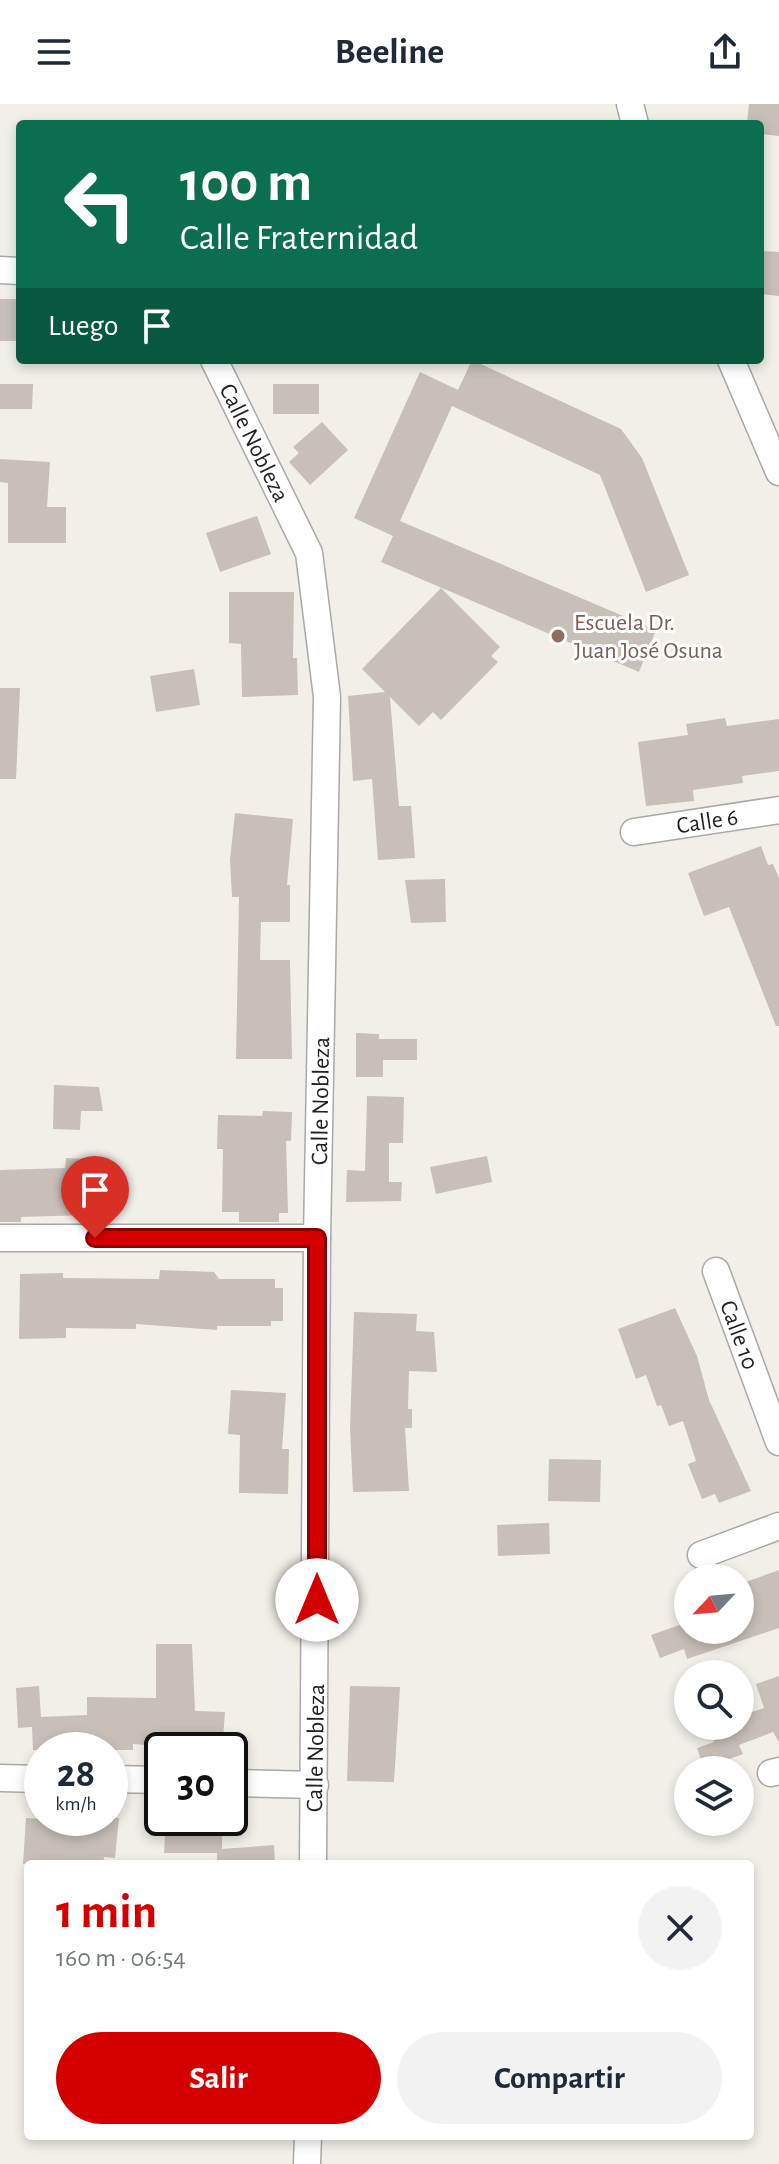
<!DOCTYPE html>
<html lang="es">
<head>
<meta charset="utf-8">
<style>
	body { margin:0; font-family:"Alegreya Sans",sans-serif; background:#f2f2f3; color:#1f2937; height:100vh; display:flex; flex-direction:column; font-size:30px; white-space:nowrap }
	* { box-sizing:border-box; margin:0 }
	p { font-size:26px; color:#747a83 }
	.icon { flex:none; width:44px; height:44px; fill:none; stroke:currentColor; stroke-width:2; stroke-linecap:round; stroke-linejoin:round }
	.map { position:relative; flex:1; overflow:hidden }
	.sheet { position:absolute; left:24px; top:1756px; width:730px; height:280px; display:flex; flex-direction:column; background:#fff; border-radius:8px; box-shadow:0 4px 12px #0003 }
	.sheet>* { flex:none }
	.guide { position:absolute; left:16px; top:16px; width:748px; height:244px; border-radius:8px; box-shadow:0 4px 12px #0003; background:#0b6e4f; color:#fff; overflow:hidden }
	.needle { width:52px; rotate:244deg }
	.controls { position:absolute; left:674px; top:1460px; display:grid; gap:16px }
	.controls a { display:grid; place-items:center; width:80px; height:80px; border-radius:50%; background:#fff; box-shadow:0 4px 12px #0003; font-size:40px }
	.speed { position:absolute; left:24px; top:1628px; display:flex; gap:16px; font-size:40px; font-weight:700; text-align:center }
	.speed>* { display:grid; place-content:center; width:104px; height:104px; border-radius:50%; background:#fff; box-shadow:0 4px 12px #0003; line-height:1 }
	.speed small { font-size:20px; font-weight:400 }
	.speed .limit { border:4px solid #111; border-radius:12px; background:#fff; color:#111 }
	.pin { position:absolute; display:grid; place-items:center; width:68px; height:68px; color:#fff; margin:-82px -34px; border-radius:50% 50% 50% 0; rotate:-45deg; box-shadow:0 0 8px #0007 }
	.pin .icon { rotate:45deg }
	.me { position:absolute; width:88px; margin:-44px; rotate:0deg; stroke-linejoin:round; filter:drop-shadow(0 0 6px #0008) }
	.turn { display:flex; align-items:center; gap:28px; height:168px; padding:0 32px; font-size:36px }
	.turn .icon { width:104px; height:104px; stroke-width:2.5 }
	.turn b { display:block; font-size:56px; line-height:68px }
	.then { display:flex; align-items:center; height:76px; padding:0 32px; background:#0003; gap:16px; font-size:30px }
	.round { display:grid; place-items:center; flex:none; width:84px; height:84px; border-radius:42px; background:#f2f2f3 }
	.head { display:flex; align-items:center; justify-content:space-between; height:136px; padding:0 32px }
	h1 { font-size:48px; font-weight:600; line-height:60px; color:#d40000 }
	.button { display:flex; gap:16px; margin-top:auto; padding:16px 32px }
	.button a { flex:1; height:92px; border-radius:48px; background:#d40000; color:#fff; font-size:32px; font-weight:600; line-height:92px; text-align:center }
	.button a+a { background:#f2f2f3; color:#1f2937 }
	header { display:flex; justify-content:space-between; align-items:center; height:104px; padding:0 32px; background:#fff; font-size:36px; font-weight:600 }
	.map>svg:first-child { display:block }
	.building { fill:#c7bfb8 }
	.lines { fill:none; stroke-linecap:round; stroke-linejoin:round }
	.minor-casing { stroke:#a9a9a9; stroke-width:29 }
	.minor { stroke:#fff; stroke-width:26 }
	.route-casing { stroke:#8a0000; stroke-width:20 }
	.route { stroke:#d40000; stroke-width:14 }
	.education-dot { fill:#8d6e63; stroke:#fff; stroke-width:3 }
	.labels { text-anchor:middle; stroke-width:6; stroke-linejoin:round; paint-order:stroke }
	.street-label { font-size:24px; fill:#222; stroke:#fff }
	.education-label { font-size:24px; fill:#785e54; stroke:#fff; text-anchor:start }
</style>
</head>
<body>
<header><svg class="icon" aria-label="menu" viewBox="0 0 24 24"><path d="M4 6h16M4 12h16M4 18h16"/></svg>Beeline<svg class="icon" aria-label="share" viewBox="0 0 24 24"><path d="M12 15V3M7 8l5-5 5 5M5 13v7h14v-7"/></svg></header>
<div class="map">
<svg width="779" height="2060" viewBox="0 0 779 2060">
	<rect width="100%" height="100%" fill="#f2efe9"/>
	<!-- building -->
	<g class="building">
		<polygon points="749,0 779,0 779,32 760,30 760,20 747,20"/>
		<polygon points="760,147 779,148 779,192 760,190"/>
		<rect x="0" y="195" width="20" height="42"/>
		<polygon points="472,256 621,325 642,354 689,471 646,488 600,371 452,302 400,417 656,526 639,568 381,458 393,432 354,414 420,268 458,286"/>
		<polygon points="0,280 33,280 32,305 0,305"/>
		<rect x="273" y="280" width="46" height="30"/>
		<polygon points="322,318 348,346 310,381 289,358 299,349 293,343"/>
		<polygon points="0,355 50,358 47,403 66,403 66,439 8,439 8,379 0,378"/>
		<polygon points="257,412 271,450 220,468 206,429"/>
		<polygon points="441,484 500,543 491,552 498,558 441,616 433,608 419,622 390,593 399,702 411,702 415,754 378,756 372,675 353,677 348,592 385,588 362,565"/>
		<polygon points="229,488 294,488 293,554 297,554 298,591 242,593 241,540 229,539"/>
		<polygon points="194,565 200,601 156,608 150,572"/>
		<polygon points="0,584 20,584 16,675 0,675"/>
		<polygon points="725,614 727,622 779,615 779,667 742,672 743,679 693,686 694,697 646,702 638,638 688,631 686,620"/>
		<polygon points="235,709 293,715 287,781 290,781 290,818 261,818 260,856 290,856 292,955 236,955 239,793 232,793 230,756"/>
		<polygon points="761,742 768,761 773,760 779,774 779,922 776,922 729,803 704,812 688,769"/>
		<polygon points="445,775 446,818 411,819 405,776"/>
		<polygon points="356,929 379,930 379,935 417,935 417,956 383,956 383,973 356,973"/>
		<polygon points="54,981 99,983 103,1007 81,1007 80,1026 53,1025"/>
		<polygon points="367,992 404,993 403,1039 389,1039 389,1078 402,1078 401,1097 346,1098 347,1066 365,1067"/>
		<polygon points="263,1007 292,1008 291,1037 286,1037 288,1109 279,1109 279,1118 239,1118 239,1108 222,1108 223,1045 217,1045 218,1011 262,1012"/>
		<polygon points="487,1052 492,1078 436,1090 430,1063"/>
		<polygon points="66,1054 90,1055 89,1111 21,1113 21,1118 0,1118 0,1066 65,1064"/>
		<polygon points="160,1166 214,1168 219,1175 275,1175 275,1184 283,1184 283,1217 271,1217 271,1222 217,1222 217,1226 136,1220 136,1225 66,1224 66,1234 19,1235 20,1170 63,1169 63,1174 159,1175"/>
		<polygon points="675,1204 697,1252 709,1296 751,1387 719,1399 715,1390 702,1395 688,1360 696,1357 683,1317 669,1322 661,1301 657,1302 646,1271 636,1275 618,1225"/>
		<polygon points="354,1208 417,1210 416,1227 434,1228 437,1268 409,1267 408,1305 412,1305 412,1324 405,1324 409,1387 353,1388 350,1324"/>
		<polygon points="231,1286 286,1289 282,1345 289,1345 288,1390 239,1389 240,1331 228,1330"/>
		<polygon points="549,1355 601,1356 600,1398 548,1397"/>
		<polygon points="549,1419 550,1450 498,1452 497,1421"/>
		<polygon points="779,1466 779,1524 687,1555 684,1545 660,1554 651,1531 688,1518 688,1526 740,1526 740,1480"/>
		<polygon points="156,1540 192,1540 195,1607 225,1608 223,1635 213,1635 212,1646 133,1640 133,1646 33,1646 32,1623 18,1624 16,1584 39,1582 41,1613 87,1611 87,1593 156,1594"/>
		<polygon points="779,1572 779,1638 773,1628 739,1641 743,1650 704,1664 697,1644 714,1638 708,1622 740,1622 740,1612 764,1604 756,1580"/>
		<polygon points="350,1582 400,1583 394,1678 347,1677"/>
		<polygon points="26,1714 93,1718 93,1714 119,1714 115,1754 104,1753 103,1760 23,1760"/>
		<polygon points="166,1714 222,1714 222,1745 274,1741 275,1760 217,1760 217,1749 164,1749"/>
	</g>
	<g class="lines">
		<defs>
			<g id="minor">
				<polyline points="630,0 635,20"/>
				<polyline points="0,166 20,167"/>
				<path id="s1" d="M214,256L309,449L327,593L317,1134L313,1760"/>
				<polyline points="731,256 779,368"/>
				<path id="s2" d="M634,728L779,706"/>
				<polyline points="0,1134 317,1134"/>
				<path id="s3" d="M716,1167L779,1338"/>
				<polyline points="701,1451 779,1422"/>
				<polyline points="771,1669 779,1667"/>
				<polyline points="0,1674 42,1675"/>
				<polyline points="110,1675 162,1676"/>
				<polyline points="230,1679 315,1681"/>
				<polyline points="307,2060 308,2032"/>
			</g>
		</defs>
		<!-- minor casing -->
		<use href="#minor" class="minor-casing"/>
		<!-- minor -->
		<use href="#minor" class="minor"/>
	</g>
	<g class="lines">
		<defs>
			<polyline id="route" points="95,1134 317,1134 317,1496"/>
		</defs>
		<!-- route casing -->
		<use href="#route" class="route-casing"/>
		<!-- route -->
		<use href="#route" class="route"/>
	</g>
	<!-- markers -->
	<circle class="education-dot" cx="558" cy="532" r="8"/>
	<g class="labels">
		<!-- street labels -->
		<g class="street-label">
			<text dy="8" stroke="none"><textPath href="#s1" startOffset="92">Calle Nobleza</textPath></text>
			<text dy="8" stroke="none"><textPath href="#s2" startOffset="74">Calle 6</textPath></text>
			<text transform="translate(320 997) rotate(-89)" y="8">Calle Nobleza</text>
			<text dy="8" stroke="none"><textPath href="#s3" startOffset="68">Calle 10</textPath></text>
			<text transform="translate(315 1644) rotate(-89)" y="8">Calle Nobleza</text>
		</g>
		<!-- education labels -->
		<g class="education-label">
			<text x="574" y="526">Escuela Dr.<tspan x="574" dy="28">Juan José Osuna</tspan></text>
		</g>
	</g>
</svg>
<div class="controls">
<a><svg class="needle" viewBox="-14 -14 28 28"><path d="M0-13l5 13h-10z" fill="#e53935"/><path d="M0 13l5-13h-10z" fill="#747a83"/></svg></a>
<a><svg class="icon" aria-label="search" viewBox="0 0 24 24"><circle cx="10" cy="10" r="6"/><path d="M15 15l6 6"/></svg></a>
<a><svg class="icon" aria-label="layers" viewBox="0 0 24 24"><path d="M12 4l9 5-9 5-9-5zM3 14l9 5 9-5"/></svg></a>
</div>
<div class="speed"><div>28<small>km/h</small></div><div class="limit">30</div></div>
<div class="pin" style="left:95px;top:1134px;background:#d93025"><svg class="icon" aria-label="arrive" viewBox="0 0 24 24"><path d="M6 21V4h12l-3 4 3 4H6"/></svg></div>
<svg class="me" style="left:317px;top:1496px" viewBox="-20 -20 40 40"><circle r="19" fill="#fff"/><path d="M0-13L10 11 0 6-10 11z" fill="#d40000"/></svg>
<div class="guide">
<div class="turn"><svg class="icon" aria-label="left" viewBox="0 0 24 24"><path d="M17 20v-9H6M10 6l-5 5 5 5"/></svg><div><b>100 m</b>Calle Fraternidad</div></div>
<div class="then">Luego<svg class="icon" aria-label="arrive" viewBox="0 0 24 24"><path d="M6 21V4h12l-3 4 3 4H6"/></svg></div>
</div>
<section class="sheet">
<div class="head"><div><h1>1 min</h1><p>160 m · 06:54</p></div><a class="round"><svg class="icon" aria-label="close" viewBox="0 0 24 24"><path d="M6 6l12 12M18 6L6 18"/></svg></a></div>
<div class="button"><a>Salir</a><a>Compartir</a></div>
</section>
</div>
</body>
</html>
